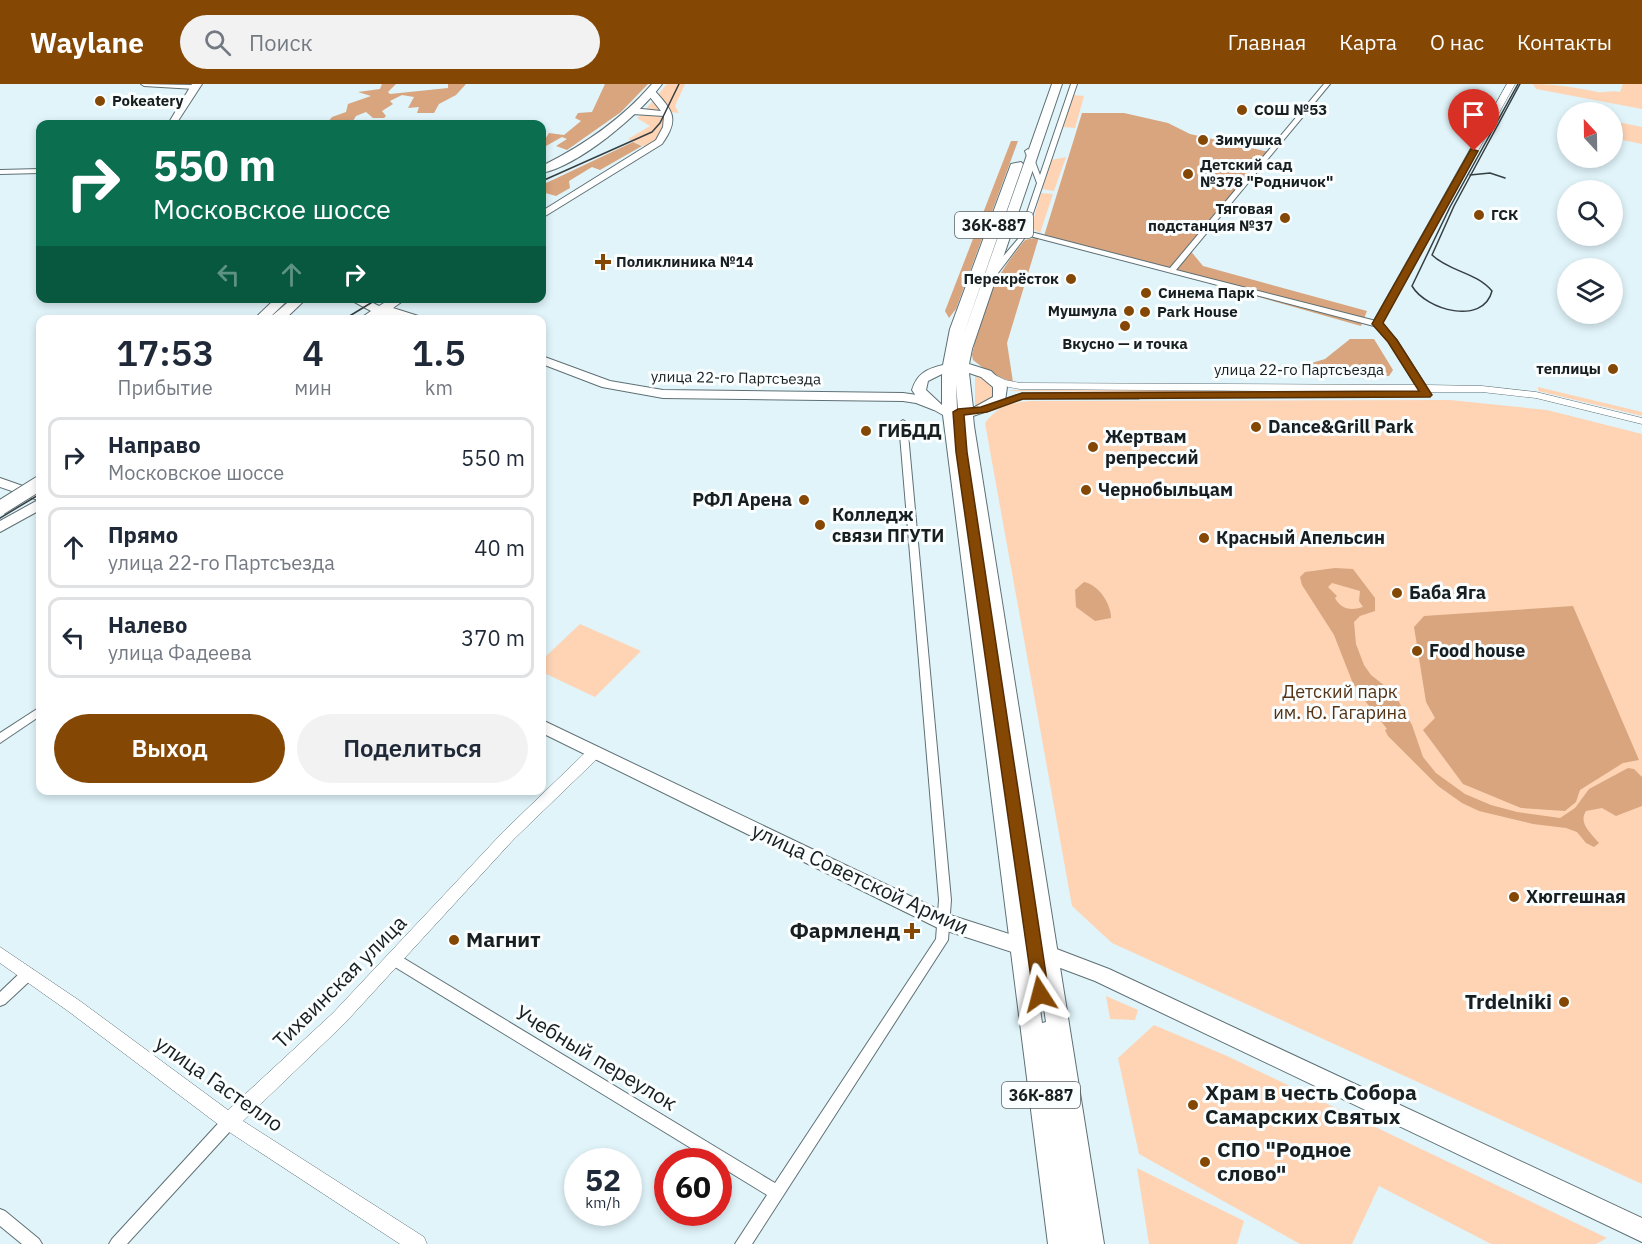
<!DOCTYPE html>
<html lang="ru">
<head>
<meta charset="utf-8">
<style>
	body { margin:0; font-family:"IBM Plex Sans",sans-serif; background:#f2f2f3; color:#1f2937; height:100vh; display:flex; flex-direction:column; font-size:22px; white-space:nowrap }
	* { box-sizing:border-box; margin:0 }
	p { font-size:20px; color:#747a83 }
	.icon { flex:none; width:33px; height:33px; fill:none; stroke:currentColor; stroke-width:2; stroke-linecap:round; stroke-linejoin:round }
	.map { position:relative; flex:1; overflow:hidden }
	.sheet { position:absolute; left:36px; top:231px; width:510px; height:480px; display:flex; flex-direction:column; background:#fff; border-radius:12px; box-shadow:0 3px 9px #0003 }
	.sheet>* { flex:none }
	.top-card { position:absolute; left:36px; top:36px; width:510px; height:183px; border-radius:12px; box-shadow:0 3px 9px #0003; background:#0b6e4f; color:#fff; overflow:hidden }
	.needle { width:39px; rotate:338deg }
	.controls { position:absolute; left:1557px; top:18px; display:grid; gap:12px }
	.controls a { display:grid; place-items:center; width:66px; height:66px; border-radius:50%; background:#fff; box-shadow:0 3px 9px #0003; font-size:30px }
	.speed { position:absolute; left:564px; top:1064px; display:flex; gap:12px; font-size:30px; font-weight:700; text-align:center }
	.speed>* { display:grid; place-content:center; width:78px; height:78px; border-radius:50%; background:#fff; box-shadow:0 3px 9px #0003; line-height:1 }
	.speed small { font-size:15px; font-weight:400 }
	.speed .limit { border:9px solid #d22; background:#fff; color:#111 }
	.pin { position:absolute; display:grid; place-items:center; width:51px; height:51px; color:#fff; margin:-62px -26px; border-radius:50% 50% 50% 0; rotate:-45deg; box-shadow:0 0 6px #0007 }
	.pin .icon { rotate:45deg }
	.me { position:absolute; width:66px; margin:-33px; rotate:351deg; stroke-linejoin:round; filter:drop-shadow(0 0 4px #0008) }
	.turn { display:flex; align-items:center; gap:21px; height:126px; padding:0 18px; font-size:27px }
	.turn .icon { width:78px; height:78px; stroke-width:2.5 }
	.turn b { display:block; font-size:42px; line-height:51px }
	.lanes { display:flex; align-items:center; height:57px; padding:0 18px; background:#0003; justify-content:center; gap:30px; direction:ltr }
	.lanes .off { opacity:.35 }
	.eta { display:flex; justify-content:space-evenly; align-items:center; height:102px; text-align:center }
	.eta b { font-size:36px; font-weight:600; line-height:42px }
	.primary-button { display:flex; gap:12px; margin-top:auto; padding:12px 18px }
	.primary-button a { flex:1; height:69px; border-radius:36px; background:#844704; color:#fff; font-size:24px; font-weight:600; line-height:69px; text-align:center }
	.primary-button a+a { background:#f2f2f3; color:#1f2937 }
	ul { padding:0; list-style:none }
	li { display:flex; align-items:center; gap:18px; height:81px; margin:0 12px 9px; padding:0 6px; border:3px solid #e0e1e3; border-radius:12px }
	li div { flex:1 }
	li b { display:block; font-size:22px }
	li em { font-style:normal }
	header { display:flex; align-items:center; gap:36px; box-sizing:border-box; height:84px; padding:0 30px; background:#844704; color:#fff }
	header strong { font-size:28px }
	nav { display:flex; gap:33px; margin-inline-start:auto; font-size:21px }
	.search { width:420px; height:54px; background:#f2f2f3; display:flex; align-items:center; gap:15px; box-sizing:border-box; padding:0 21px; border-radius:33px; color:#747a83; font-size:22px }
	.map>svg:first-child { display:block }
	.green { fill:#fed4b5 }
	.forest { fill:#d8a57e }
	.water { fill:#d9a67f; fill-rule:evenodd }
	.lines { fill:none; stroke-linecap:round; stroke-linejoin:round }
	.minor-casing { stroke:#5e7075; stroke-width:2 }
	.tertiary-casing { stroke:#5e7075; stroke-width:1 }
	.secondary-casing { stroke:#5e7075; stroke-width:2 }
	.primary-casing { stroke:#5e7075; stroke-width:2 }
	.minor { fill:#fff; fill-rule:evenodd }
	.tertiary { fill:#fff; fill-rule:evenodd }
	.secondary { fill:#fff; fill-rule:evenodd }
	.primary { fill:#fff; fill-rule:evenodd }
	.tram { stroke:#363f42; stroke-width:1.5 }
	.primary-bridge-casing { stroke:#5e7075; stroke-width:16; stroke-linecap:butt }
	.primary-bridge { stroke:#fff; stroke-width:14 }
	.route { fill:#844704; stroke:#562e03; stroke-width:1.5 }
	.poi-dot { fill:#844704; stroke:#fafeff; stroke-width:2 }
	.labels { text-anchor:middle; stroke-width:6; stroke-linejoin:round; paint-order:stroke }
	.far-poi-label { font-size:15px; font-weight:bold; fill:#181f21; stroke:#fafeff; text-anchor:start }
	.far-street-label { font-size:15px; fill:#181f21; stroke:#fafeff }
	.shield { fill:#fafeff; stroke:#5c6264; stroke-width:1.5 }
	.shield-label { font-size:16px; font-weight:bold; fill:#181f21 }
	.poi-label { font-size:18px; font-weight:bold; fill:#181f21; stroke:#fafeff; text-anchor:start }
	.park-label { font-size:18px; fill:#553315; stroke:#fafeff }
	.near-street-label { font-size:21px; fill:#181f21; stroke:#fafeff }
	.near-poi-label { font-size:21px; font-weight:bold; fill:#181f21; stroke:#fafeff; text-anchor:start }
</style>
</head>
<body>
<header>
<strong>Waylane</strong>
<div class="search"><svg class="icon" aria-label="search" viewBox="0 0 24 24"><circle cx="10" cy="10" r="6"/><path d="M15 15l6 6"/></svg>Поиск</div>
<nav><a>Главная</a><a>Карта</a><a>О нас</a><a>Контакты</a></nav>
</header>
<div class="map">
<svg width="1642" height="1160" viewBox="0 0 1642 1160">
	<rect width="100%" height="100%" fill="#e0f4fa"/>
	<!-- green -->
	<g class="green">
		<polygon points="667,0 685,0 675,22 679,29 646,25"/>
		<path d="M1533,0C1555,0 1578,4 1598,8C1603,9 1612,6 1620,8L1623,0H1642V25L1536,5Z"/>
		<polygon points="1074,11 1084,12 1075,44 1063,43"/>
		<polygon points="643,30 669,32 667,44 650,65 628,55 650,42 637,34"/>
		<polygon points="1613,37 1642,43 1642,60 1613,54"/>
		<polygon points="1066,73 1054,107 1042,105 1051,76"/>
		<polygon points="1041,109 1053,110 1040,149 1031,144"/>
		<polygon points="975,292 988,297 995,309 992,315 975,323"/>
		<polygon points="1538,303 1642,328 1642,332 1538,307"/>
		<polygon points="1326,306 1328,309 1010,307 1012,306"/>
		<path d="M1450,316L1547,326L1642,350V1100L1112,859L1072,822L985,339C998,322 1010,319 1030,317Z"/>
		<polygon points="580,540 641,567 595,613 542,588 542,576"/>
		<polygon points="1106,912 1138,926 1135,936 1110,935"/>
		<polygon points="1154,941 1227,972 1607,1154 1596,1160 1491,1160 1379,1102 1352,1160 1300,1160 1139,1070 1118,974"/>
		<polygon points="1137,1084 1244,1137 1237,1160 1149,1160"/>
	</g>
	<!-- forest -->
	<g class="forest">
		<polygon points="382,0 396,0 388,8 390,10 448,4 448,0 466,0 456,11 439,20 434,29 417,29 419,23 408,24 414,13 402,11 390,17 393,20 382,27 386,32 384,34 373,34 366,28 356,32 351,40 326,40 332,33 346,28 348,20 371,12 358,8 380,5"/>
		<polygon points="605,0 648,0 621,28 567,66 556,62 567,55 562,53 546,62 542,60 549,49 564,51 581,37 575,34 578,29 592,28"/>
		<polygon points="1082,29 1124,29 1168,39 1190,50 1269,68 1189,165 1203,182 1367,227 1361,242 1044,152"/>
		<polygon points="1011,57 1018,57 956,225 949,234 945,227"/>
		<polygon points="633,58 642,62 600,86 592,83 569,97 570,104 556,112 542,108 542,101"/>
		<path d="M1039,153L1007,259L1013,298L991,290L973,276L972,271C984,218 991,198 1025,156Z"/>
		<polygon points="1350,255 1374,255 1393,286 1389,292 1311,292 1298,283 1325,275"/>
		<polygon points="1573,522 1639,676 1623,679 1580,706 1576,718 1565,727 1521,724 1463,700 1423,646 1435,634 1426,618 1414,543 1424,532"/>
	</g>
	<!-- water -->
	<g class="water">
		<path d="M1335,484L1353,485L1375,514V527L1360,532L1354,538L1356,560L1364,581L1371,591L1394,609L1412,641L1423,673L1436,689L1465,710L1491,721L1517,728L1560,734L1575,724L1589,705L1628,684L1634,685L1642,693V722L1616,732L1602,724L1586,727C1578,739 1591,749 1599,759L1594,763L1586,759L1577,748L1566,744L1533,740L1479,727L1462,719L1438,702L1388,652L1385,646L1387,645L1362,613L1352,597L1334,551L1302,501L1300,493L1305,488ZM1332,499L1360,507L1359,517L1363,523C1350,527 1341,525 1335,514L1337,512L1328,503Z"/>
		<path d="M1084,498C1099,501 1111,520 1111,534L1095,537L1076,523L1075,506Z"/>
	</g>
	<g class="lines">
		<defs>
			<g id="minor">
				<polygon points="141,0 195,1 198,3 195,5 144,2"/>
				<polygon points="1071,0 1077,0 1027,147 1170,184 1324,0 1330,0 1176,186 1380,238 1380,242 1374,242 1026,151 1023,156 995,193 989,193 989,189 1018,155 1037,99 1025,67 1028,65 1031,67 1040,91"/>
				<polygon points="40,85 40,89 0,90 0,86"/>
				<polygon points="903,336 907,339 951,816 948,856 752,1160 735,1160 767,1111 718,1081 718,1077 712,1077 390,880 389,876 390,872 395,870 400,872 775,1099 936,855 939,816 899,339"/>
				<polygon points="40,623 40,632 0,659 0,649"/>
				<polygon points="28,884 33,886 35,890 33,894 5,920 0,922 0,908 23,886"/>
				<polygon points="229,1031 234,1033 236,1038 234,1043 127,1160 109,1160 112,1155 224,1033"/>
				<polygon points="0,1125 5,1127 39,1155 42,1160 22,1160 0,1142"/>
			</g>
			<g id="tertiary">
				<polygon points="1507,0 1515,0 1382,240 1396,254 1426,301 1482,302 1536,308 1642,334 1642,340 1536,314 1482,308 1430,308 1429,311 1425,312 1419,308 1020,305 998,301 986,292 991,289 1005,296 1020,299 1415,301 1388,258 1372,240"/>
				<polygon points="1022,309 1139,309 1144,312 1139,315 1023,315 995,323 990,320"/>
				<polygon points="595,663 600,664 602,668 600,672 514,755 345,939 243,1037 424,1153 427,1160 400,1160 223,1044 68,927 0,879 0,863 80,917 228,1026 333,929 504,747 590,664"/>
			</g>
			<g id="secondary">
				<polygon points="192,0 202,0 176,40 168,40"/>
				<path d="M648,6H654C673,27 680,35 662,60L542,134V127L656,56L663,43L664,32L632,30L627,27L632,24L661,27L646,8Z"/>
				<polygon points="347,214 363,214 379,222 392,214 407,214 393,224 431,236 388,236 380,232 373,236 358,236 371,227"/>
				<polygon points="542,272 610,297 663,306 903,309 924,312 941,322 934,326 916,319 903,317 663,314 602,303 542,280"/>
				<polygon points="0,394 40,408 40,426 0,448 0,437 38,416 0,403"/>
				<polygon points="542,636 950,831 1028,856 1031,862 1028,868 1021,871 938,844 542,649"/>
				<polygon points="1046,861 1109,885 1642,1134 1642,1158 1095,897 1039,876 1036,870 1039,864"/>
			</g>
			<g id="primary">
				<path d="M652,0H662C639,31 580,81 542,89V82C584,61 621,36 652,0Z"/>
				<path d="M1052,0H1062L972,265L969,280L991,287L1007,303L1005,317L996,324L973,332L974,342L1104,1160H1048L943,331L920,318L912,306C917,290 926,285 943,281L950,245L1011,80L1021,78L1023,80L962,255ZM969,289L981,293L993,303V313L973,324ZM942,290V321L926,306L928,297ZM956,300L958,325H957ZM957,333L1046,938L1042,939L957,342Z"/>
				<polygon points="276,214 290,214 267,236 253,236"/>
				<polygon points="293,214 307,214 284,236 272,236 273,231"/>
			</g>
		</defs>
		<!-- minor casing -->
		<use href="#minor" class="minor-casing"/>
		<!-- tertiary casing -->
		<use href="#tertiary" class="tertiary-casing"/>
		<!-- secondary casing -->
		<use href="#secondary" class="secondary-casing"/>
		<!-- primary casing -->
		<use href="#primary" class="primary-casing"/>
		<!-- minor -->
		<use href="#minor" class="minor"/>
		<!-- tertiary -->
		<use href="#tertiary" class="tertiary"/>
		<!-- secondary -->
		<use href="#secondary" class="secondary"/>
		<!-- primary -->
		<use href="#primary" class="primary"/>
		<!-- tram -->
		<g class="tram">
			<path d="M1518,0L1450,123L1412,202C1426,226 1483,242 1492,207C1476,188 1450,188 1432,171L1454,122L1520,0"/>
			<polyline points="1470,91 1490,89 1505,94"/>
			<polyline points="542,97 652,48 660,39 679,0"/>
			<polyline points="343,236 379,214"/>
			<polyline points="0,434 40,410"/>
		</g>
		<defs>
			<polyline id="primary-bridge" points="0,424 40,399"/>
		</defs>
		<!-- primary-bridge casing -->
		<use href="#primary-bridge" class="primary-bridge-casing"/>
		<!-- primary-bridge -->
		<use href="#primary-bridge" class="primary-bridge"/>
	</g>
	<!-- route -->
	<polygon class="route" points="1471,65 1478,67 1383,239 1397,256 1432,311 1430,313 1023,315 987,328 964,331 967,368 1049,910 1046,915 1040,918 1034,915 956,368 953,328 958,325 981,323 1022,309 1419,307 1388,258 1372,240"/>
	<!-- markers -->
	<g class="poi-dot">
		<circle cx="100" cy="17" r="6"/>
		<circle cx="1242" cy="26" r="6"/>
		<circle cx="1203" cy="56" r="6"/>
		<circle cx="1188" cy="90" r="6"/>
		<circle cx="1479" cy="131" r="6"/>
		<circle cx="1285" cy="134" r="6"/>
		<path d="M600 169h6v6h6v6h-6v6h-6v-6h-6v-6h6z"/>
		<circle cx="1071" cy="195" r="6"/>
		<circle cx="1146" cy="209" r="6"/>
		<circle cx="1129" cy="227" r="6"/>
		<circle cx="1145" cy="228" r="6"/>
		<circle cx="1125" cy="242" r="6"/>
		<circle cx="1613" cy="285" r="6"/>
		<circle cx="1256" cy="343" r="6"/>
		<circle cx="866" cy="347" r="6"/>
		<circle cx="1093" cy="363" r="6"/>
		<circle cx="1086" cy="406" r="6"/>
		<circle cx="804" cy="416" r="6"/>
		<circle cx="820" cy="441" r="6"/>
		<circle cx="1204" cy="454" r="6"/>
		<circle cx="1397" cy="509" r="6"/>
		<circle cx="1417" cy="567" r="6"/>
		<circle cx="1514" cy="813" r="6"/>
		<path d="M909 838h6v6h6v6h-6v6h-6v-6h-6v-6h6z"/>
		<circle cx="454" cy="856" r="6"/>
		<circle cx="1564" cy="918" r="6"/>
		<circle cx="1193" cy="1021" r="6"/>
		<circle cx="1205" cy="1078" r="6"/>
	</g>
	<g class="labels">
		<!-- far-poi labels -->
		<g class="far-poi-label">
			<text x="112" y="22">Pokeatery</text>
			<text x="1254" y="31">СОШ №53</text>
			<text x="1215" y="61">Зимушка</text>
			<text x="1200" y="86">Детский сад<tspan x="1200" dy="17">№378 "Родничок"</tspan></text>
			<text x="1273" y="130" text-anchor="end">Тяговая<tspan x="1273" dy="17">подстанция №37</tspan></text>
			<text x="1491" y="136">ГСК</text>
			<text x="616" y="183">Поликлиника №14</text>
			<text x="1059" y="200" text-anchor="end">Перекрёсток</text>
			<text x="1158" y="214">Синема Парк</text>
			<text x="1117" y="232" text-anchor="end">Мушмула</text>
			<text x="1157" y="233">Park House</text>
			<text x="1125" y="265" text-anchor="middle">Вкусно — и точка</text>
			<text x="1601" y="290" text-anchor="end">теплицы</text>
		</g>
		<!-- far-street labels -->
		<g class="far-street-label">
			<text x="1299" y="291">улица 22-го Партсъезда</text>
			<text transform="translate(736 294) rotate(1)" y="5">улица 22-го Партсъезда</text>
		</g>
		<!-- shield labels -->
		<g class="shield">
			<rect x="955" y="128" width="78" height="26" rx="4.5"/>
			<rect x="1002" y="998" width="78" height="26" rx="4.5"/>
		</g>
		<g class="shield-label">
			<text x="994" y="147">36К-887</text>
			<text x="1041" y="1017">36К-887</text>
		</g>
		<!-- poi labels -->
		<g class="poi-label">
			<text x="1268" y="349">Dance&amp;Grill Park</text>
			<text x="878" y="353">ГИБДД</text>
			<text x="1105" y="359">Жертвам<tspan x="1105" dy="21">репрессий</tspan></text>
			<text x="1098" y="412">Чернобыльцам</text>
			<text x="792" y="422" text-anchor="end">РФЛ Арена</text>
			<text x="832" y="437">Колледж<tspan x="832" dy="21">связи ПГУТИ</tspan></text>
			<text x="1216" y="460">Красный Апельсин</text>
			<text x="1409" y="515">Баба Яга</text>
			<text x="1429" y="573">Food house</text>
			<text x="1526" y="819">Хюггешная</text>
		</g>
		<!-- park labels -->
		<g class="park-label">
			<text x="1340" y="614">Детский парк<tspan x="1340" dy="21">им. Ю. Гагарина</tspan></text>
		</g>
		<!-- near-street labels -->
		<g class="near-street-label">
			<text transform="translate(860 795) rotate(25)" y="7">улица Советской Армии</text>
			<text transform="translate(340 898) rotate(-45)" y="7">Тихвинская улица</text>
			<text transform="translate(596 974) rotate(31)" y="7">Учебный переулок</text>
			<text transform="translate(219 1000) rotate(35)" y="7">улица Гастелло</text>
		</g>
		<!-- near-poi labels -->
		<g class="near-poi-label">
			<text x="900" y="854" text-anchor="end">Фармленд</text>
			<text x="466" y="863">Магнит</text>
			<text x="1552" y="925" text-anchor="end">Trdelniki</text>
			<text x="1205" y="1016">Храм в честь Собора<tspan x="1205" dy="24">Самарских Святых</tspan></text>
			<text x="1217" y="1073">СПО "Родное<tspan x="1217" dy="24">слово"</tspan></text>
		</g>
	</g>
</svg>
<div class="controls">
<a><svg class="needle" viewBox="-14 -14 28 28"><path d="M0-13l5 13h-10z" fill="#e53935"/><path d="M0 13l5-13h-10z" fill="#747a83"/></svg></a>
<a><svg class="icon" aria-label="search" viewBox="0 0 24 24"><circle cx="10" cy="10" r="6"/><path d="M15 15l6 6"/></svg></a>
<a><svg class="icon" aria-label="layers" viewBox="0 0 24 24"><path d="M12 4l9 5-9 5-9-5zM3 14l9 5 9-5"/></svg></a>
</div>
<div class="speed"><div>52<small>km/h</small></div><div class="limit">60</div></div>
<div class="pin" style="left:1474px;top:67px;background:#d93025"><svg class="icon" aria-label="arrive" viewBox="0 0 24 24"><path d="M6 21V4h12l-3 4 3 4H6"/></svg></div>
<svg class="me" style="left:1040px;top:910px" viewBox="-20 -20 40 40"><path d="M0-17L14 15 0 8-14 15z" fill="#844704" stroke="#fff" stroke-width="4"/></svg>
<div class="top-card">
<div class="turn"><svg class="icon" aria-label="right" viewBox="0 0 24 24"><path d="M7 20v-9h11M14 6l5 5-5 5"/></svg><div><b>550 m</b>Московское шоссе</div></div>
<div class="lanes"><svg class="icon off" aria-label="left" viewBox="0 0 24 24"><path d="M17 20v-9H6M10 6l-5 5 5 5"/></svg><svg class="icon off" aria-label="ahead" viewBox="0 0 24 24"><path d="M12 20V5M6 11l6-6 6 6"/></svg><svg class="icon" aria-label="right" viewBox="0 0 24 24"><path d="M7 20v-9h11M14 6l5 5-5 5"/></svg></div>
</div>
<section class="sheet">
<div class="eta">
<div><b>17:53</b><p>Прибытие</p></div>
<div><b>4</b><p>мин</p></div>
<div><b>1.5</b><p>km</p></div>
</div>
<ul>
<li><svg class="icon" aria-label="right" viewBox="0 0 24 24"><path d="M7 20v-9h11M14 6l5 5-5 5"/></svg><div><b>Направо</b><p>Московское шоссе</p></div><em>550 m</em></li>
<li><svg class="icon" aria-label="ahead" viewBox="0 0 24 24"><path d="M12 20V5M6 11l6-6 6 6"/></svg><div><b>Прямо</b><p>улица 22-го Партсъезда</p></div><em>40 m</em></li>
<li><svg class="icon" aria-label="left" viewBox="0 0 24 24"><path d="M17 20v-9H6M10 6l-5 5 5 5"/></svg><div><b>Налево</b><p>улица Фадеева</p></div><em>370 m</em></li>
</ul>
<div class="primary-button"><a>Выход</a><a>Поделиться</a></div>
</section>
</div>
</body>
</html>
